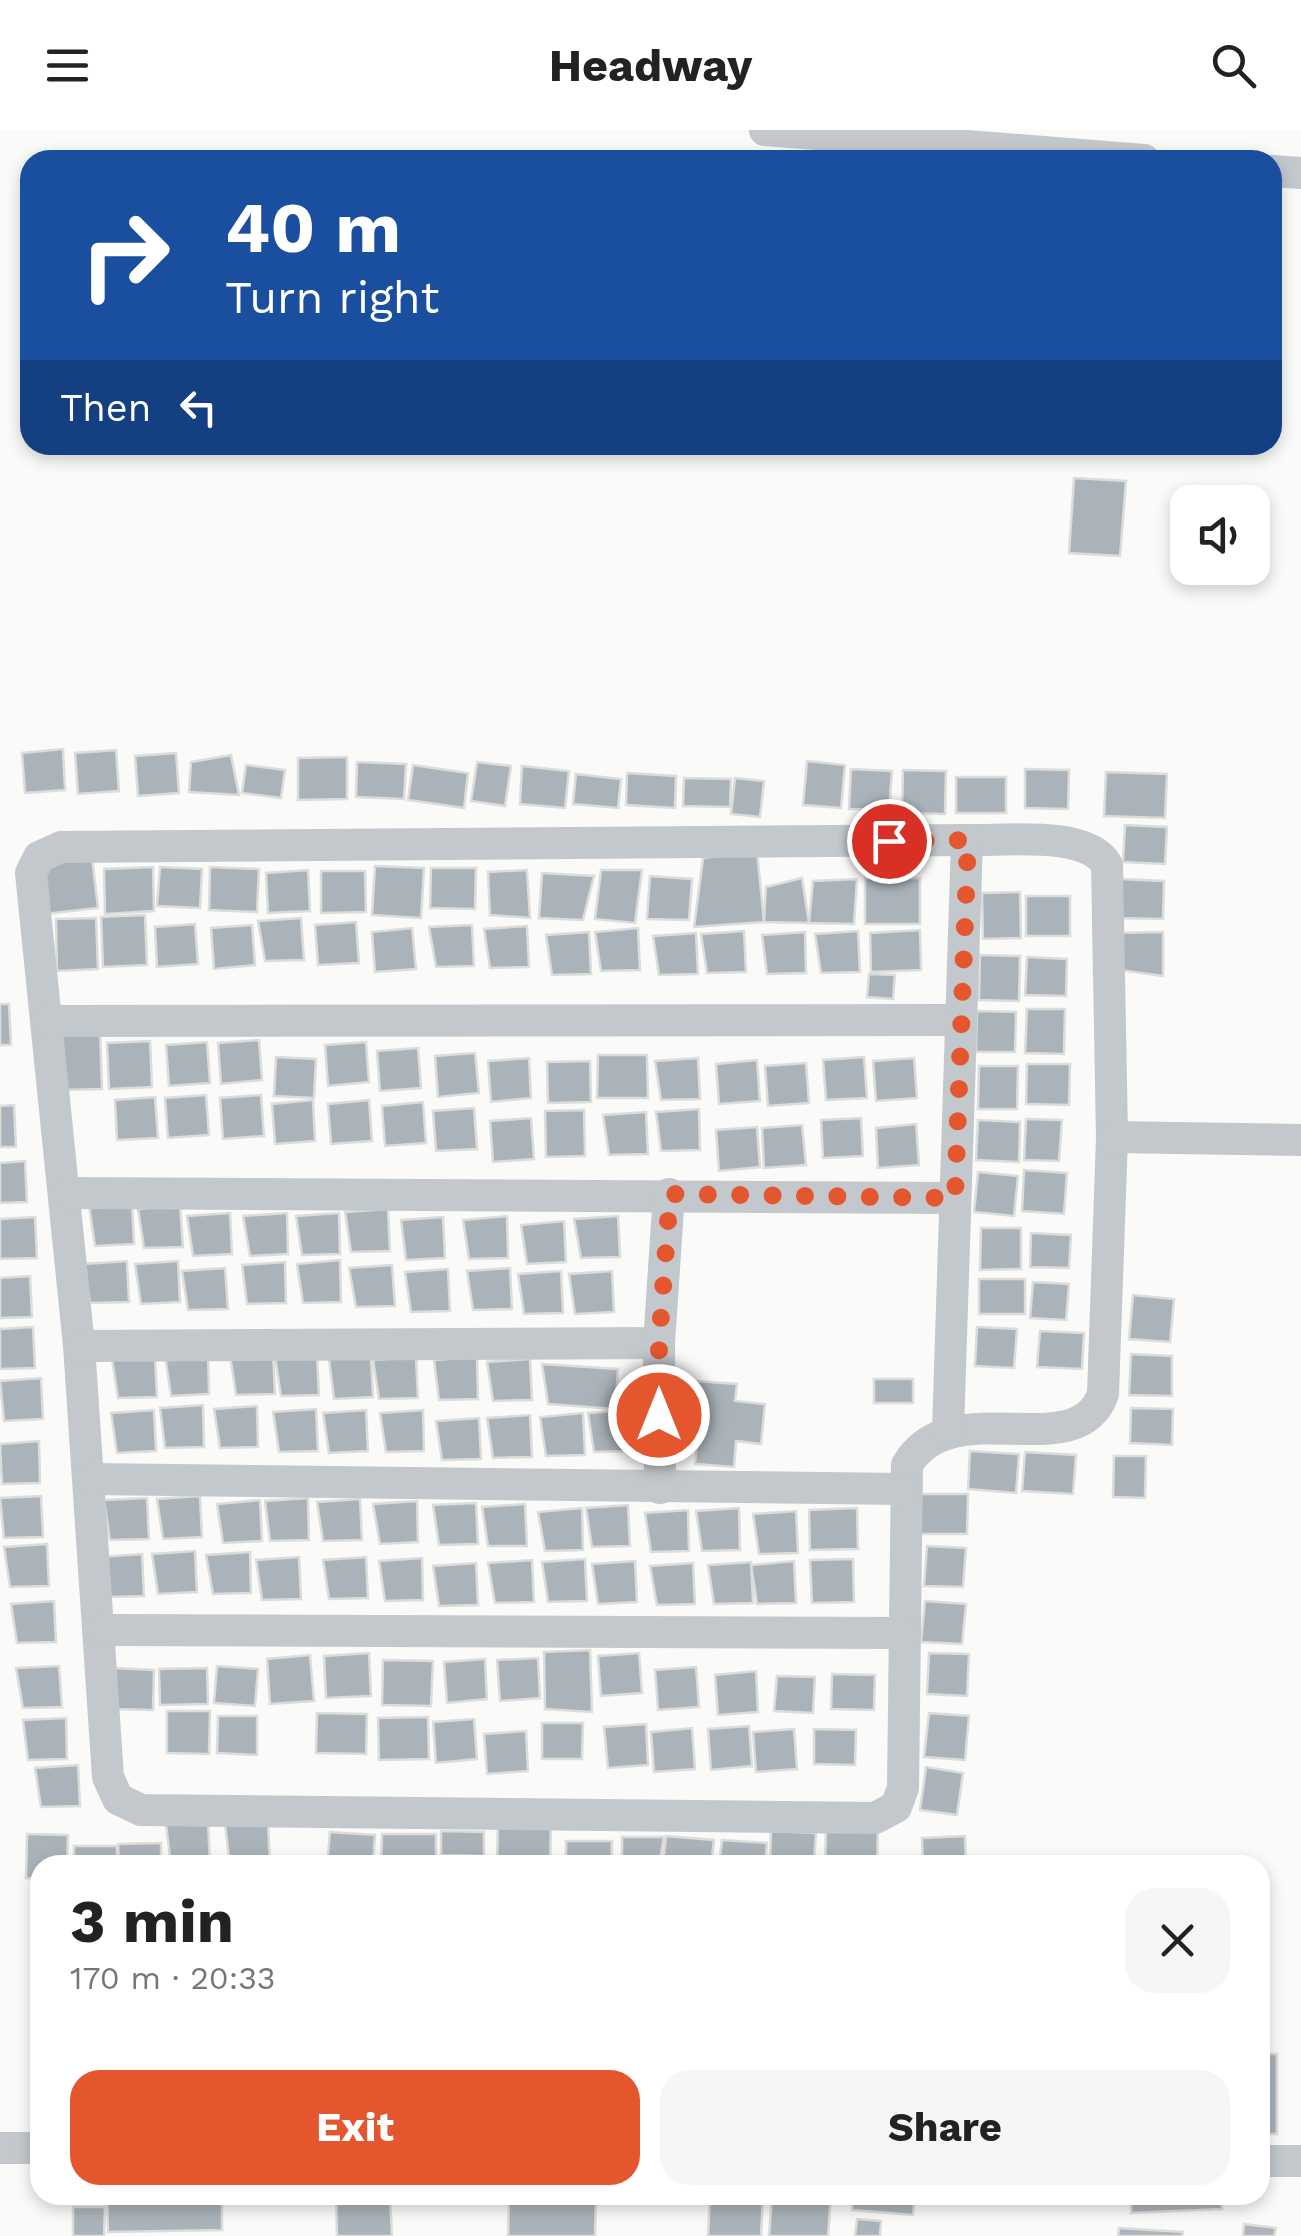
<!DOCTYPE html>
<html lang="en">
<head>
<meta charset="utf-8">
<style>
	body { margin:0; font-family:"Work Sans",sans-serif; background:#f6f6f6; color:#222; height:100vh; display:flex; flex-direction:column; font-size:38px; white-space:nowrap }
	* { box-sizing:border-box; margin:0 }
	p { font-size:32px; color:#767676 }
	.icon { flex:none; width:55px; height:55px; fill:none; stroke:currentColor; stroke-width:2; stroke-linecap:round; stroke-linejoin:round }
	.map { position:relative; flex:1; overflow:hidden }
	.sheet { position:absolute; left:30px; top:1725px; width:1240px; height:350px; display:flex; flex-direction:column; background:#fff; border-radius:30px; box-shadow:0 5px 15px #0003 }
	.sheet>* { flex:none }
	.top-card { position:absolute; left:20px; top:20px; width:1262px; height:305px; border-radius:30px; box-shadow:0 5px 15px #0003; background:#1a4fa0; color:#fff; overflow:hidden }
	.buttons { position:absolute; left:1170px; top:355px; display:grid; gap:20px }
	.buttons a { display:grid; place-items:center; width:100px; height:100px; border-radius:20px; background:#fff; box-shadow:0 5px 15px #0003; font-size:50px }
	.pin { position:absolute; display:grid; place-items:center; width:85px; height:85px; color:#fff; margin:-42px; border:5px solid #fff; border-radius:50%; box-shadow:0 2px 10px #0007 }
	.me { position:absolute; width:110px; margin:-55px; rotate:0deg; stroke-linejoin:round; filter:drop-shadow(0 0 8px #0008) }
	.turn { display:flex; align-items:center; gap:35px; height:210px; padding:0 40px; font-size:45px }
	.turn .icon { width:130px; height:130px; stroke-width:2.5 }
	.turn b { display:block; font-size:70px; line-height:85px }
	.then { display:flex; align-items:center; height:95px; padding:0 40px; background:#0003; gap:20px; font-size:38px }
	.round { display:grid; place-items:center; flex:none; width:105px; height:105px; border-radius:30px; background:#f6f6f6 }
	.summary { display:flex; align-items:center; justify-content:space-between; height:170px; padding:0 40px }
	h1 { font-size:60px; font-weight:700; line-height:75px }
	.primary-button { display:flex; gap:20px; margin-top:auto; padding:20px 40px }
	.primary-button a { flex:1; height:115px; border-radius:30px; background:#e4572e; color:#fff; font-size:40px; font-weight:700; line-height:115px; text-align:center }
	.primary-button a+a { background:#f6f6f6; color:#222 }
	header { display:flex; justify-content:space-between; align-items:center; height:130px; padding:0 40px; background:#fff; font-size:45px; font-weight:700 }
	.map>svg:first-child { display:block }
	.building { fill:#aab3b9; stroke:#dcdcda; stroke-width:2.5 }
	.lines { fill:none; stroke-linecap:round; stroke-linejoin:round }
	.street { stroke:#c3c8cc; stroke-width:32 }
	.route { stroke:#e4572e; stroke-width:18; stroke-dasharray:0 32.4 }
</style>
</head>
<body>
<header><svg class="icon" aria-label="menu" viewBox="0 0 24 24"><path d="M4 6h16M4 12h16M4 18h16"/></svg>Headway<svg class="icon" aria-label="search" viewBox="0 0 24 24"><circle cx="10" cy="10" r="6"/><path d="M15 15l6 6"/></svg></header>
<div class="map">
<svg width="1301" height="2106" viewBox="0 0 1301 2106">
	<rect width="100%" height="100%" fill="#fafaf8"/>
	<!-- building -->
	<g class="building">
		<polygon points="1074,348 1126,351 1120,426 1069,423"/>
		<polygon points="63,619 65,660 25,663 22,623"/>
		<polygon points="116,620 119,661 78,664 75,623"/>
		<polygon points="176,623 179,663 138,666 135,626"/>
		<polygon points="231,625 239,665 189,662 191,632"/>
		<polygon points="347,627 347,669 298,670 298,628"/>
		<polygon points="807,631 845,635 841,678 803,675"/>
		<polygon points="357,632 406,634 404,669 356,667"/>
		<polygon points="477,632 511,636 505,676 471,671"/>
		<polygon points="246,635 285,640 281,668 242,663"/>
		<polygon points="413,635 468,643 464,678 408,670"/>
		<polygon points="522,636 569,641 565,678 520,674"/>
		<polygon points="851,639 892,641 889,680 849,679"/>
		<polygon points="1025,639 1069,640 1068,679 1025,678"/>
		<polygon points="903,640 946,641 945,684 902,683"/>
		<polygon points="1106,642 1167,644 1165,688 1104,686"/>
		<polygon points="627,643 676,646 675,678 626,675"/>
		<polygon points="576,644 621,649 618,678 573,674"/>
		<rect x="956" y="647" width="50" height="36"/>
		<polygon points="684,648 731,649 730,677 683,676"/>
		<polygon points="735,648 764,651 760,687 731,684"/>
		<polygon points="1125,695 1167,697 1165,734 1123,732"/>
		<polygon points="757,721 764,792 694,797 703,728"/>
		<polygon points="92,727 98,778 45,784 40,733"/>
		<polygon points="375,736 424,738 421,788 372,785"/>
		<polygon points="153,737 154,781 105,784 104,739"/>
		<polygon points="160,737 202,739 200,778 157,776"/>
		<polygon points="210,737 259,739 257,782 209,780"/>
		<polygon points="431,738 476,738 475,779 430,778"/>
		<polygon points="308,740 310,781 268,783 266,743"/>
		<polygon points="527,740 530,788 490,785 488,742"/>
		<polygon points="601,740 642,740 635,793 595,789"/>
		<polygon points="321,741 365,741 366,782 321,783"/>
		<polygon points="542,743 594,746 583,790 539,788"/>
		<polygon points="650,746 692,749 689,790 647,789"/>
		<polygon points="802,748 809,793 764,792 766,757"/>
		<rect x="865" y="748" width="55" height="46"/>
		<polygon points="857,749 854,794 809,793 813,751"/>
		<polygon points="1120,749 1164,751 1163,789 1118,788"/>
		<polygon points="1020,762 1021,808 983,809 982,763"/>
		<rect x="1026" y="766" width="44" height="40"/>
		<polygon points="145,785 147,835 103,837 101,787"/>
		<polygon points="96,788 98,839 57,841 56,789"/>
		<polygon points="301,788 304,830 265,831 258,791"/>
		<polygon points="356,792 359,833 318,835 315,795"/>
		<polygon points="195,794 198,834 157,837 155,797"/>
		<polygon points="252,795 255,835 214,839 211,798"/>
		<polygon points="472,795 474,836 436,837 429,797"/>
		<polygon points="527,796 529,837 490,838 484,799"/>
		<polygon points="412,798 416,839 375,842 372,802"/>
		<polygon points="638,798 640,840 601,841 595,802"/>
		<polygon points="920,800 921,840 871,842 870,803"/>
		<polygon points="744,801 746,842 707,843 701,804"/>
		<polygon points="858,801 860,842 821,843 815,804"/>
		<polygon points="589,802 591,844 552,845 546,805"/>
		<polygon points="805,802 806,843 767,844 762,805"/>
		<polygon points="1163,802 1163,846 1113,839 1112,803"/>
		<polygon points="696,803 698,844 659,845 653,806"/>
		<polygon points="980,825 1020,826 1019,871 979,870"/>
		<polygon points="1027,827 1067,829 1066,866 1025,865"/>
		<polygon points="869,844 895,845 893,869 867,867"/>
		<polygon points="0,874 9,874 11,915 0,915"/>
		<polygon points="1027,879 1065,879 1064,924 1025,923"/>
		<polygon points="977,881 1016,882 1015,922 976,922"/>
		<polygon points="100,900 102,959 63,960 61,901"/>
		<polygon points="259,910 262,950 221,954 218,913"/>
		<polygon points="150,911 152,957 109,959 107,913"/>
		<polygon points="207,912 210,953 169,956 166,915"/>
		<polygon points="366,912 369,952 328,956 325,915"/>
		<polygon points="418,918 421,958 380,961 377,921"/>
		<polygon points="475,923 479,963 438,967 435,926"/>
		<polygon points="598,925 647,925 648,968 597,968"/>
		<polygon points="276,927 316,929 314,968 274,966"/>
		<polygon points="864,927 867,968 826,970 823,930"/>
		<polygon points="529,928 531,968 491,972 488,931"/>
		<polygon points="698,928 700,969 661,970 655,931"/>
		<polygon points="914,928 917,968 876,971 873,931"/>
		<polygon points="757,930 760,971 719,974 716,934"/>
		<polygon points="590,931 591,972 548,973 547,932"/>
		<polygon points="806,933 809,973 768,976 765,936"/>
		<polygon points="1027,934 1070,934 1069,975 1026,974"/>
		<polygon points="979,936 1018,936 1017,979 978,979"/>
		<polygon points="206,965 209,1005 168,1008 165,968"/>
		<polygon points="261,965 264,1006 223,1009 220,968"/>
		<polygon points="155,967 158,1008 117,1010 115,970"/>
		<polygon points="313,970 315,1011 275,1014 272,974"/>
		<polygon points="369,970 372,1011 331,1014 328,974"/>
		<polygon points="423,972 426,1013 385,1016 382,976"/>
		<polygon points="14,975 16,1017 0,1017 0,976"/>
		<polygon points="474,978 477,1019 436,1021 433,981"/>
		<polygon points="699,979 700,1020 661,1021 656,982"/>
		<polygon points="584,980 585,1026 546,1027 545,981"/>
		<polygon points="646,982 648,1024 609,1025 603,985"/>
		<polygon points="531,988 534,1029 493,1032 490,991"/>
		<polygon points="861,988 863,1026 823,1028 821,990"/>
		<polygon points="1026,989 1062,990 1059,1031 1024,1030"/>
		<polygon points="978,990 1020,992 1019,1032 976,1030"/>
		<polygon points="916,994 919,1035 878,1038 876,998"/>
		<polygon points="802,995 806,1035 764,1038 762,998"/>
		<polygon points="757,997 760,1037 719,1041 716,1000"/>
		<polygon points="25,1031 27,1072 0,1073 0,1033"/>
		<polygon points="1024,1040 1067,1043 1064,1084 1022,1081"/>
		<polygon points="978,1042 1018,1046 1014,1086 974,1082"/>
		<polygon points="132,1073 134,1114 95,1116 89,1076"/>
		<polygon points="180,1075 183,1117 144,1118 138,1079"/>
		<polygon points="388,1079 390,1121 351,1122 345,1082"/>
		<polygon points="230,1083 232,1124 193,1126 187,1086"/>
		<polygon points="287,1083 288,1124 250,1126 243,1086"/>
		<polygon points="339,1083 340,1124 302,1125 296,1086"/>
		<polygon points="507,1086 508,1128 469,1129 463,1090"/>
		<polygon points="618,1086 620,1127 581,1128 574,1089"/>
		<polygon points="35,1087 37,1128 0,1129 0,1089"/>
		<polygon points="443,1087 445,1128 406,1130 401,1090"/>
		<polygon points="564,1091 566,1132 527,1134 521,1095"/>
		<polygon points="981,1098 1021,1098 1021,1139 980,1140"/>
		<polygon points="1031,1103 1071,1105 1069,1138 1030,1137"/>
		<polygon points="340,1130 341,1172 303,1173 297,1134"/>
		<polygon points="127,1131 129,1172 90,1173 84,1134"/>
		<polygon points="178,1131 180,1172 141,1174 135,1134"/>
		<polygon points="285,1132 286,1173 247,1174 242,1135"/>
		<polygon points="392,1135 395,1176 356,1177 349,1138"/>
		<polygon points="225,1138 228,1179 188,1180 182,1141"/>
		<polygon points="510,1138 512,1179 473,1180 467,1141"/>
		<polygon points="448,1139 450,1181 411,1182 405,1142"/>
		<polygon points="561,1141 563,1183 524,1184 518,1144"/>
		<polygon points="612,1141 614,1182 575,1184 569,1144"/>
		<polygon points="30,1146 32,1187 0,1188 0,1148"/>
		<rect x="979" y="1149" width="46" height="35"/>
		<polygon points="1033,1152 1069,1154 1066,1190 1030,1188"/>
		<polygon points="1133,1165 1174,1169 1170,1212 1129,1209"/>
		<polygon points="33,1197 35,1238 0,1239 0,1199"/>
		<polygon points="977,1197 1017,1199 1014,1238 975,1236"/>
		<polygon points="1040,1201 1084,1203 1082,1239 1037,1237"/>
		<polygon points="273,1222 275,1264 236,1265 230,1225"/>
		<polygon points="208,1223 209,1264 171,1266 165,1226"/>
		<polygon points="317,1224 319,1265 281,1266 275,1227"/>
		<polygon points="1131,1224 1172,1226 1172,1266 1129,1265"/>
		<polygon points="155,1226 157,1267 118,1268 112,1229"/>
		<polygon points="371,1226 373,1267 334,1269 329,1229"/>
		<polygon points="416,1227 418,1268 379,1269 373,1230"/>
		<polygon points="477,1227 478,1269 439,1270 434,1230"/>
		<polygon points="530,1229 532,1270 493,1271 487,1232"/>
		<polygon points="542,1234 618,1239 615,1279 548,1274"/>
		<polygon points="41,1248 43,1289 4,1291 0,1251"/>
		<rect x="874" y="1249" width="39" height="24"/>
		<polygon points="697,1251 737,1254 735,1271 765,1274 761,1314 736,1311 734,1337 695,1334 697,1313 666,1311 670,1266 695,1268"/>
		<polygon points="203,1275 204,1317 165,1318 160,1278"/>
		<polygon points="257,1276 258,1317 220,1318 214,1279"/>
		<polygon points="1131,1278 1173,1279 1172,1315 1130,1313"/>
		<polygon points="316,1279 318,1321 279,1322 273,1282"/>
		<polygon points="154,1280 156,1321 117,1323 111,1283"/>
		<polygon points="366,1280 368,1321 329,1323 323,1283"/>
		<polygon points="423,1280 424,1321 386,1322 380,1283"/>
		<polygon points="631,1280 633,1321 594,1322 588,1283"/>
		<polygon points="583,1283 585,1325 546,1326 540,1287"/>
		<polygon points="530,1285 532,1327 493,1328 487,1288"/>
		<polygon points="479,1288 481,1329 442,1330 436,1291"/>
		<polygon points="39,1311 40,1353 2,1354 0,1314"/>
		<polygon points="970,1321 1019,1324 1016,1363 968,1359"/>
		<polygon points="1025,1322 1076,1325 1073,1364 1022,1361"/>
		<polygon points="1114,1326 1146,1326 1145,1368 1113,1367"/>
		<polygon points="921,1364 968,1364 967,1404 920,1404"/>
		<polygon points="41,1366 43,1407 4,1408 0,1368"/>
		<polygon points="200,1366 202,1407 163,1409 157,1369"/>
		<polygon points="147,1368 149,1409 110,1410 104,1370"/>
		<polygon points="308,1368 309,1410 270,1411 265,1371"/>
		<polygon points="360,1369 362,1410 323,1411 317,1372"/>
		<polygon points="260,1370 262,1411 223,1413 217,1374"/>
		<polygon points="417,1371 418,1412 380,1414 373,1374"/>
		<polygon points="476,1373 478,1414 439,1415 433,1375"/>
		<polygon points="525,1374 527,1416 488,1416 482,1377"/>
		<polygon points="628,1375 630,1416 592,1417 586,1378"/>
		<polygon points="582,1378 583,1420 545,1421 538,1382"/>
		<polygon points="739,1378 740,1420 702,1421 696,1381"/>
		<polygon points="857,1378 858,1419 810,1420 809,1380"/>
		<polygon points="688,1380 689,1421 651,1422 645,1383"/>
		<polygon points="796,1381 798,1423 759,1424 753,1384"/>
		<polygon points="47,1414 49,1456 10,1457 4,1417"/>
		<polygon points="927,1416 966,1418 963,1457 924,1456"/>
		<polygon points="195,1421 197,1462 158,1464 152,1424"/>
		<polygon points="250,1422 251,1463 213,1464 206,1425"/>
		<polygon points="142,1424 144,1466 105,1467 99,1427"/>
		<polygon points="299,1427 301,1469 262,1470 256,1430"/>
		<polygon points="366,1427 368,1468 329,1469 323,1430"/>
		<polygon points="422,1428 423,1470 385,1471 379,1431"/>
		<polygon points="585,1429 587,1471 548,1472 542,1432"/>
		<polygon points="853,1429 854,1472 812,1473 810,1430"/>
		<polygon points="532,1430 534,1472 495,1473 488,1433"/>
		<polygon points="635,1431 637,1472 598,1474 592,1434"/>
		<polygon points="794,1431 796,1473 757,1474 751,1435"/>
		<polygon points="751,1432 753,1473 714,1474 708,1435"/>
		<polygon points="476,1433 478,1475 439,1476 433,1436"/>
		<polygon points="693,1433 695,1474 657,1475 650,1436"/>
		<polygon points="54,1471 56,1512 17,1513 11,1474"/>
		<polygon points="925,1471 966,1474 962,1514 921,1512"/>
		<polygon points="590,1520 592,1582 545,1579 544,1522"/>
		<polygon points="369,1523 371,1566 326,1568 324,1526"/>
		<polygon points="639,1523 642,1563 601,1566 598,1526"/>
		<polygon points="929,1523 969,1524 967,1566 927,1564"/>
		<polygon points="310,1525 314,1571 270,1574 267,1529"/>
		<polygon points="538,1528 540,1568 500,1571 497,1530"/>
		<polygon points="485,1529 487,1569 447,1573 444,1532"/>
		<polygon points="383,1530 433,1531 431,1576 382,1575"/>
		<polygon points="59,1536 62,1577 23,1578 16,1538"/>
		<polygon points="217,1536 258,1539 255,1576 214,1573"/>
		<polygon points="696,1537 699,1577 658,1580 655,1540"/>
		<polygon points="113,1538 154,1540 153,1580 112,1579"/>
		<polygon points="207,1538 208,1574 160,1575 159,1539"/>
		<polygon points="756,1541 758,1582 718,1585 715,1545"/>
		<polygon points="832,1544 875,1545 874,1580 831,1579"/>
		<polygon points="777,1546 815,1547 813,1583 774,1581"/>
		<polygon points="167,1581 210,1581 209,1624 167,1623"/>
		<polygon points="317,1583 367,1584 366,1624 316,1623"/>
		<polygon points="929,1583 969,1586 965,1630 924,1627"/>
		<polygon points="218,1586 257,1586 257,1625 217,1623"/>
		<polygon points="428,1587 429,1629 379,1630 378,1588"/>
		<polygon points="66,1588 67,1629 28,1630 23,1590"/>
		<polygon points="474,1589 477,1629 436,1633 433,1592"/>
		<polygon points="542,1593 583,1593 582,1629 542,1629"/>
		<polygon points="646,1594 648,1635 608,1638 604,1597"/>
		<polygon points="749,1596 752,1636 711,1640 708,1599"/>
		<polygon points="692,1598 695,1639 654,1642 651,1602"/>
		<polygon points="794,1599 797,1639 756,1642 753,1602"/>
		<polygon points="814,1599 856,1600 855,1635 814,1634"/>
		<polygon points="526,1601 528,1641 487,1644 484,1604"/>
		<polygon points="78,1635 80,1676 41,1677 35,1638"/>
		<polygon points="926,1637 963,1643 957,1685 920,1680"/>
		<polygon points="208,1692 210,1734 171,1735 166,1695"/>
		<polygon points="498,1692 551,1693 550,1735 497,1735"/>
		<polygon points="268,1693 270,1734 230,1735 225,1695"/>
		<polygon points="826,1700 878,1700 877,1735 825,1735"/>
		<polygon points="441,1701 484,1702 484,1726 441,1725"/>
		<polygon points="771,1701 816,1703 814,1735 770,1735"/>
		<polygon points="330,1702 375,1705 373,1735 327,1735"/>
		<polygon points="27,1704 68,1705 67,1735 40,1735 40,1749 26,1748"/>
		<polygon points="382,1704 436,1704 436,1735 381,1735"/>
		<polygon points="666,1706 714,1710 711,1735 663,1735"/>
		<polygon points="965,1706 966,1735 923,1735 922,1708"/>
		<polygon points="622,1707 664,1707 659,1735 622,1735"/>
		<polygon points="722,1710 767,1713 765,1735 719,1735"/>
		<polygon points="566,1711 612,1711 611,1735 566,1735"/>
		<polygon points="161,1713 161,1735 119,1735 118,1714"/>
		<rect x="74" y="1716" width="43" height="19"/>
		<rect x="1260" y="1924" width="17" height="80"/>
		<polygon points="107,2065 222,2065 222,2100 108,2102"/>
		<polygon points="336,2065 390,2065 392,2106 337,2106"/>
		<polygon points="509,2065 596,2065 595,2106 508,2106"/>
		<polygon points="710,2065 763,2065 761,2106 708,2106"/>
		<polygon points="772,2065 831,2065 828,2106 769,2106"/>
		<polygon points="853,2065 915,2065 913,2085 852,2080"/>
		<polygon points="1131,2065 1221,2065 1222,2079 1131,2083"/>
		<polygon points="73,2077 105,2077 104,2106 73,2106"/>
		<polygon points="857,2089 881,2091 880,2106 855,2106"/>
		<polygon points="1244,2094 1276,2098 1274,2106 1243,2106"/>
		<polygon points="1119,2098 1183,2102 1182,2106 1118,2106"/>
	</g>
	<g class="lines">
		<!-- street -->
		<g class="street">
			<polyline points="765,0 1144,30"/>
			<polyline points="1272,41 1301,43"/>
			<path d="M967,710C1004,711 1088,700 1107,735L1112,1007L1103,1264C1077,1338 951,1259 907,1335L903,1658L896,1677L875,1688L141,1680L118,1669L108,1647L79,1216L31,743L39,727L61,717Z"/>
			<polyline points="46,891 960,890"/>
			<polyline points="1112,1007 1301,1010"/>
			<polyline points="65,1063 955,1068"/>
			<polyline points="79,1216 659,1213"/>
			<polyline points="948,1301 967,710"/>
			<polyline points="89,1349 904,1359"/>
			<polyline points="660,1358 659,1213 669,1064"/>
			<polyline points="102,1500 905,1503"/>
			<polyline points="0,2018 40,2018"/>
			<polyline points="1260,2031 1301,2031"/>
		</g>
	</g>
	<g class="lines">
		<!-- route -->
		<polyline class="route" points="659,1285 659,1213 670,1064 955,1068 968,710 889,711"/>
	</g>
</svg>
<div class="buttons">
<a><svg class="icon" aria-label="sound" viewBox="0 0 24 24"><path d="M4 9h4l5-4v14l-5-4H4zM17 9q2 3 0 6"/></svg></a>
</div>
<div class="pin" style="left:889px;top:711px;background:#d93025"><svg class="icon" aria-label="arrive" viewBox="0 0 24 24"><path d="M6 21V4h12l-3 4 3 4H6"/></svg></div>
<svg class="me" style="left:659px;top:1285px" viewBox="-20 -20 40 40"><circle r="17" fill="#e4572e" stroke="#fff" stroke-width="3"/><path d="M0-11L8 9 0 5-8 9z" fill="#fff"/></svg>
<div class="top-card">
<div class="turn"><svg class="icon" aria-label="right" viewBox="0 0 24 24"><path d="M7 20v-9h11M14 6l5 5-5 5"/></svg><div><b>40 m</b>Turn right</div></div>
<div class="then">Then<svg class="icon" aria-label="left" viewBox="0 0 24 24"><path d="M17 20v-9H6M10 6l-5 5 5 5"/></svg></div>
</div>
<section class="sheet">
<div class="summary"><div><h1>3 min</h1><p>170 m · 20:33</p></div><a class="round"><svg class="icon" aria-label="close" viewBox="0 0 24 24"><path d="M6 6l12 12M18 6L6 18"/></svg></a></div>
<div class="primary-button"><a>Exit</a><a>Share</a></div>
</section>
</div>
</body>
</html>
